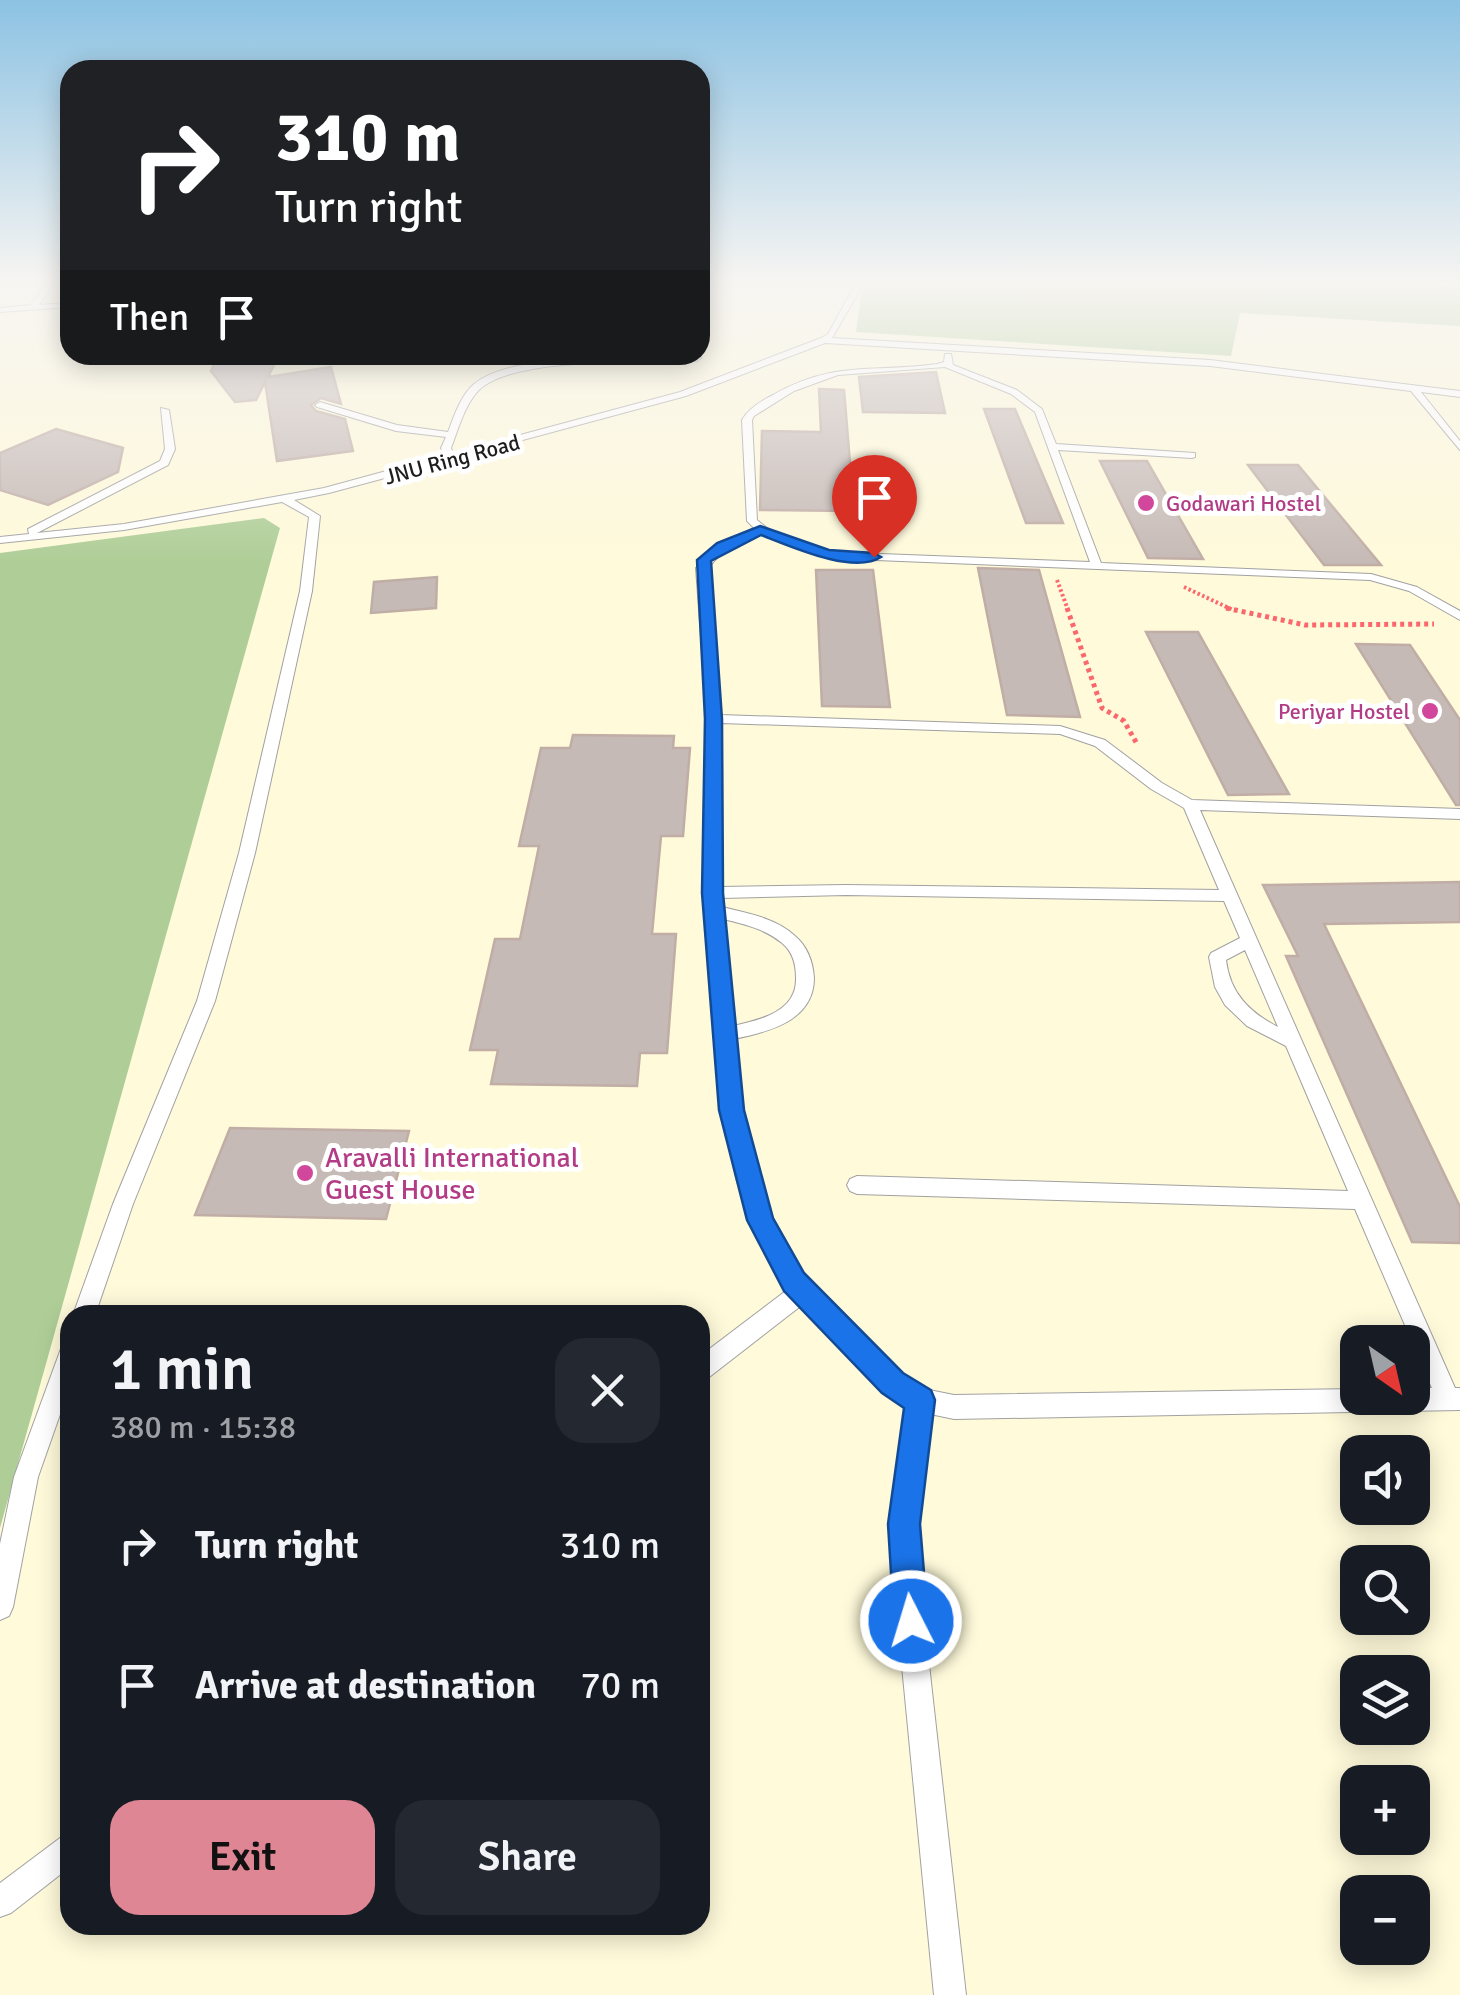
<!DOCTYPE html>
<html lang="en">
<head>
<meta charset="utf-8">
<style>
	body { margin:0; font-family:Signika,sans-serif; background:#242831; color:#f1f3f6; height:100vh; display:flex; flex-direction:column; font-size:38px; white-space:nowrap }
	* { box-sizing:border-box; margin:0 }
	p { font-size:32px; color:#9ea1a6 }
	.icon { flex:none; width:55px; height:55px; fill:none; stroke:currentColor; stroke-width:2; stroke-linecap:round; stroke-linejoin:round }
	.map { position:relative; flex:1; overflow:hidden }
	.drawer { position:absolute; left:60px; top:1305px; width:650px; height:630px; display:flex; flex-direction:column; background:#171b24; border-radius:30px; box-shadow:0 5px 25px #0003 }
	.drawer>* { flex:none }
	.banner { position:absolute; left:60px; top:60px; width:650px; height:305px; border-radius:30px; box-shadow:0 5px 25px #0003; background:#202124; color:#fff; overflow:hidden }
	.needle { width:65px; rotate:146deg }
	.buttons { position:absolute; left:1340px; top:1325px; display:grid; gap:20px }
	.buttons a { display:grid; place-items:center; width:90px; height:90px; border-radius:20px; background:#171b24; box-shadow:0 5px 25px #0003; font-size:50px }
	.pin { position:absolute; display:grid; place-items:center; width:85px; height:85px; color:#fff; margin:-102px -42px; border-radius:50% 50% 50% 0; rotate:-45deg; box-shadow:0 0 10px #0007 }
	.pin .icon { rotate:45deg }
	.me { position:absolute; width:110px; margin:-55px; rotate:355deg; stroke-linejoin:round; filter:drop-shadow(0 0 8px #0008) }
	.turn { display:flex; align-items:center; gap:35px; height:210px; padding:0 50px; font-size:45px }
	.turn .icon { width:130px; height:130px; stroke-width:2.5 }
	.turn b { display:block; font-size:70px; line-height:85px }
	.then { display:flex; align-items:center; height:95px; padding:0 50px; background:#0003; gap:20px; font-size:38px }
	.round { display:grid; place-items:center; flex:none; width:105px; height:105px; border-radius:30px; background:#242831 }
	.head { display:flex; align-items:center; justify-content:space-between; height:170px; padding:0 50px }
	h1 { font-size:60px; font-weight:600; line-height:75px }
	.cta { display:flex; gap:20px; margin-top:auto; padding:20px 50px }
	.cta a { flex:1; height:115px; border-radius:30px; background:#df8694; color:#111; font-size:40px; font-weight:600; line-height:115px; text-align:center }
	.cta a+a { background:#242831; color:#f1f3f6 }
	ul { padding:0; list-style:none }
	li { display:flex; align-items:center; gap:30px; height:140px; padding:0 50px }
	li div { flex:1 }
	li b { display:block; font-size:38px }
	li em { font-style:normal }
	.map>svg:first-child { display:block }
	.education { fill:#fffada; fill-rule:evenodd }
	.forest { fill:#afce97 }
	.building { fill:#c6bab6; stroke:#c0ada5; stroke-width:2.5 }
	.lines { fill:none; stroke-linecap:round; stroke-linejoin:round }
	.lane-casing { stroke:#a1a1a1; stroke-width:2 }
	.path-far1 { stroke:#fa686e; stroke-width:4; stroke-dasharray:2.5 2.5; stroke-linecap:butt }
	.path { stroke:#fa686e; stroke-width:5; stroke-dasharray:4 4; stroke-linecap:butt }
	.lane { fill:#fff; fill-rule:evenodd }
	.route { fill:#1a73e8; stroke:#114b97; stroke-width:2.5 }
	.hotel-dot { fill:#d1479c; stroke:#fff; stroke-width:4 }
	.labels { text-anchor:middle; stroke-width:10; stroke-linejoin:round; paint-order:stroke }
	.far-street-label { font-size:22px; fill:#1d1d1d; stroke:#fff }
	.far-hotel-label { font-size:22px; fill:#b23c85; stroke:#fff; text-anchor:start }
	.hotel-label { font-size:28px; fill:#b23c85; stroke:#fff; text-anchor:start }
</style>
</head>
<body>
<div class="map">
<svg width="1460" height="1995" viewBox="0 0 1460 1995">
	<rect width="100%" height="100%" fill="#eee8e2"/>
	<!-- education -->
	<path class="education" d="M0,283H70V355H700V283H1460V1995H0ZM70,1315H700V1925H70ZM1358,1342H1412V1398H1358ZM1358,1452H1412V1508H1358ZM1358,1562H1412V1618H1358ZM1358,1672H1412V1728H1358ZM1358,1782H1412V1838H1358ZM1358,1892H1412V1948H1358Z"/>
	<!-- forest -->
	<g class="forest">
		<polygon points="863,283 1399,283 1407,288 1460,289 1460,326 1240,313 1231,356 856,332"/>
		<polygon points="264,518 280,528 0,1528 0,553"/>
	</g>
	<!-- building -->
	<g class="building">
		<polygon points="218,355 279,355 268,377 331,367 341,404 321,398 311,405 316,411 345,419 353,451 277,461 265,382 256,400 235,402 211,371"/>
		<polygon points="936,372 945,413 863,412 859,377"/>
		<polygon points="819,389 844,390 854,511 760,510 762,431 821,432"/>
		<polygon points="984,409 1015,409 1063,523 1026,523"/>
		<polygon points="56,429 123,448 118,472 48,505 0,490 0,453"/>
		<polygon points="1100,461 1147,461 1203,559 1148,558"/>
		<polygon points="1248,465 1298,465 1381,565 1324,565"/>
		<polygon points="978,568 1039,570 1080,717 1007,715"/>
		<polygon points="816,570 873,570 890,707 822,706"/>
		<polygon points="437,577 436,608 371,613 374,582"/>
		<polygon points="1146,632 1198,632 1289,794 1228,795"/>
		<polygon points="1356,644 1410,645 1460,720 1460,805 1456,805"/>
		<polygon points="573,735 674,736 673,748 690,748 683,836 661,836 652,934 676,934 667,1053 640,1053 637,1086 491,1084 498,1050 470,1050 495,939 520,939 539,846 519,846 541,748 570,748"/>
		<polygon points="1460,882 1460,922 1324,924 1460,1207 1460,1243 1412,1242 1286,956 1298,956 1263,885"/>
		<polygon points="230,1128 409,1131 386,1219 195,1215"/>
	</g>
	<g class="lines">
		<defs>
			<g id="lane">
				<polygon points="47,283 54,283 39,305 70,303 70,307 0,312 0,308 31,305"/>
				<path d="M856,283H864L832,338L1210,360L1460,391V397L1421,392L1460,441V450L1411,391L1210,366L825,343L686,396L456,458L455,462L448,461L329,493L294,500L320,516L312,591L255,853L215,1001L133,1204L95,1315H73L113,1204L197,1001L239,853L300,591L309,517L282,502L124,530L0,543V537L29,534L28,529L160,461L165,449L161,408L169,410L175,449L168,465L37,533L124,524L324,488L445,455L441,448L446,437L396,431L317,407L315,405L320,402L397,425L448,432C454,416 461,395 474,384C514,351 644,357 697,355L701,358L697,361C649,362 508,356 477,392C464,407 458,430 451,448L453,453L680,392L821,338L828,334Z"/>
				<polygon points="1416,283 1460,284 1460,288 1419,285"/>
				<path d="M945,354H951L953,365L1017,390L1042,409L1056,444L1195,453V457L1192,458L1058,450L1101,563L1371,574L1417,587L1460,611V620L1409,591L1370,580L827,558L761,533L723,551L708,568L720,715L1060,726L1105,740L1162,783L1192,800L1460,809V819L1200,810L1455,1388H1460V1410L954,1419L930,1414L916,1524L920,1584L966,1995H934L894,1584L892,1524L908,1405L885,1391L802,1305L708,1378L700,1381V1356L787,1290L751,1220L737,1181L721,1110L705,893L707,719L696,568L715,546L754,528L747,521L742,420C749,408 761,401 773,395C834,360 873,373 937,364L944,362ZM945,367L1011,394L1035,412L1090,562L828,552L773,533L757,520L752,420L754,416L794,391L838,375ZM721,723L1060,734L1095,746L1151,789L1184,808L1219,890L846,885L721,887ZM846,895L1224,901L1240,938L1211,953L1209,957L1215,987L1225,1005L1247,1026L1286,1046L1348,1191L857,1176L850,1179L847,1185L850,1191L857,1194L1355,1209L1432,1388H1412V1398H1358V1389L954,1395L924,1389L901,1375L802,1275L770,1217L757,1181L741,1110L734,1039C768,1032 814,1021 814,978C813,962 807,946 795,936C776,918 747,913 722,907L721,898ZM723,919C744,924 765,929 782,943C793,952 796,964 796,978C797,1012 760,1020 733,1026ZM1245,950L1278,1027C1249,1012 1230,993 1226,960Z"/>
				<polygon points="70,1343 70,1386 38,1477 13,1607 9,1616 0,1620 0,1544 14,1477 59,1354 62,1346"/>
				<polygon points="70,1833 70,1867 11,1913 0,1917 0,1883 60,1838"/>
			</g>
		</defs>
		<!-- lane casing -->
		<use href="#lane" class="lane-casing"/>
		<!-- path-far1 -->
		<g class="path-far1">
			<polyline points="1057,580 1068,610"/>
			<polyline points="1184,587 1233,610"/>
		</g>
		<!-- path -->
		<g class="path">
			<polyline points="1067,608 1102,708 1124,721 1137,744"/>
			<polyline points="1226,608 1305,625 1434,624"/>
		</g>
		<!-- lane -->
		<use href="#lane" class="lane"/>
	</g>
	<!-- sky -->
	<linearGradient id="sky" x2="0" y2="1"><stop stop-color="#8cc2e3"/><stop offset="0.5" stop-color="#f7f5f2"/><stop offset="1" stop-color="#f7f5f2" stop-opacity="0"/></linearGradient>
	<rect width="1460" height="563" fill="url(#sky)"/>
	<!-- route -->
	<path class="route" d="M760,526L829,550L874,553L881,557C853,575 790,546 761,535L711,561L722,719L723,893L744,1110L773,1218L804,1273L903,1373L931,1390L935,1400L920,1524L928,1621L923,1633L911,1638L899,1633L894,1621L888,1524L904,1408L882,1393L784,1291L747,1220L719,1110L702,893L705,719L697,560L717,543Z"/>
	<!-- markers -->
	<g class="hotel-dot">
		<circle cx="1146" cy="503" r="10"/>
		<circle cx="1430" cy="711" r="10"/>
		<circle cx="305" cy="1173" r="10"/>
	</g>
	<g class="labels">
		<!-- far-street labels -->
		<g class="far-street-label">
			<text transform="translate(452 459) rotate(-15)" y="8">JNU Ring Road</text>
		</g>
		<!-- far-hotel labels -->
		<g class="far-hotel-label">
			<text x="1166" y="511">Godawari Hostel</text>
			<text x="1410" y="719" text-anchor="end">Periyar Hostel</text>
		</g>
		<!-- hotel labels -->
		<g class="hotel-label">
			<text x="325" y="1167">Aravalli International<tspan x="325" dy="32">Guest House</tspan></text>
		</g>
	</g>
</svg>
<div class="buttons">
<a><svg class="needle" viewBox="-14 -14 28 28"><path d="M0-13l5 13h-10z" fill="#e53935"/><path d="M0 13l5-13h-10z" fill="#9ea1a6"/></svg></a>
<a><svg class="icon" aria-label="sound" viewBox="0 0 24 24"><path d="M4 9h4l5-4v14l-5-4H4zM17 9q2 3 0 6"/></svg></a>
<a><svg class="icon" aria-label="search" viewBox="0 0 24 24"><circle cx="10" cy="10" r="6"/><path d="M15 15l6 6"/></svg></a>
<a><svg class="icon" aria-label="layers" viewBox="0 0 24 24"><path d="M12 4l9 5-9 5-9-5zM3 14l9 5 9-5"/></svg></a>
<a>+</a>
<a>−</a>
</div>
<div class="pin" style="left:874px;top:557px;background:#d93025"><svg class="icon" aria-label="arrive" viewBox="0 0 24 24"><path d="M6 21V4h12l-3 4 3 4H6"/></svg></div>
<svg class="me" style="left:911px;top:1621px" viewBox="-20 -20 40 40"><circle r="17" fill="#1a73e8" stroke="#fff" stroke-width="3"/><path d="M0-11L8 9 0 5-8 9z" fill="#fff"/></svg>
<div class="banner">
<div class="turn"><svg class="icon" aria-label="right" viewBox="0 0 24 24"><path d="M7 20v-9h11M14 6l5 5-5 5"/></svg><div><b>310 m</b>Turn right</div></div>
<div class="then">Then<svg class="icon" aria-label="arrive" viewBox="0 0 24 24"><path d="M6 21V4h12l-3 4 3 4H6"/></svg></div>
</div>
<section class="drawer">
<div class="head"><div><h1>1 min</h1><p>380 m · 15:38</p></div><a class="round"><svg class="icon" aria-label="close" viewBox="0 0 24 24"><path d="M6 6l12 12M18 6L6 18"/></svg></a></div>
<ul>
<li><svg class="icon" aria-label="right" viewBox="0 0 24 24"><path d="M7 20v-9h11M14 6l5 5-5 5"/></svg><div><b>Turn right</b></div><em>310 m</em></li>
<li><svg class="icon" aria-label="arrive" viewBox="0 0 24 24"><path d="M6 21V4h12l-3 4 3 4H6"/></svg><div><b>Arrive at destination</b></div><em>70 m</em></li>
</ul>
<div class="cta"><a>Exit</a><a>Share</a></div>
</section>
</div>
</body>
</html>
